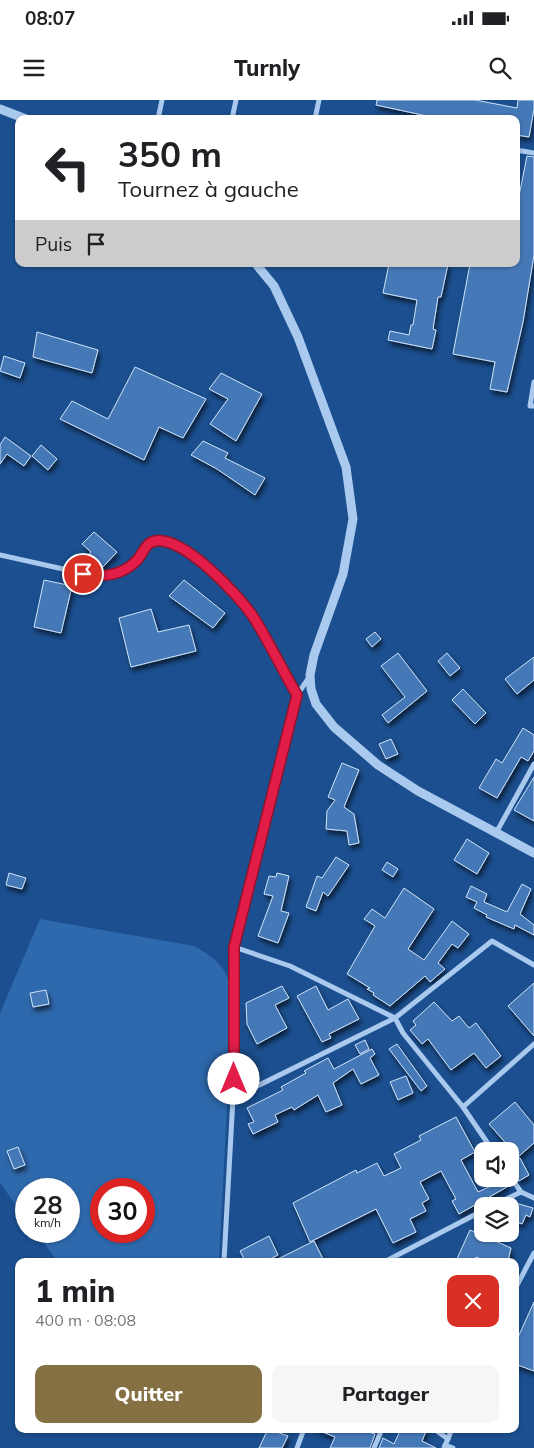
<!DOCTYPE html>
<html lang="fr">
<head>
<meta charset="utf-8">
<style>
	body { margin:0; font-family:Mulish,sans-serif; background:#f6f6f6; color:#202124; height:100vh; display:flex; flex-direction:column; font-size:19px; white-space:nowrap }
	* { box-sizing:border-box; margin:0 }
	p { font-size:16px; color:#757577 }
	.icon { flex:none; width:28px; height:28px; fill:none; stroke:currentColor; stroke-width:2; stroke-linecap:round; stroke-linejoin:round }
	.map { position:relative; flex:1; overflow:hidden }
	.sheet { position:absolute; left:15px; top:1158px; width:504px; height:175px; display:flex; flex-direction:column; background:#fff; border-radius:10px; box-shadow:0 1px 4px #0004 }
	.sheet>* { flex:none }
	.top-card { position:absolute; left:15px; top:15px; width:505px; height:152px; border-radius:10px; box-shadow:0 1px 4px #0004; background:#fff; color:#202124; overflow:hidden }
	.buttons { position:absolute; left:474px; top:1042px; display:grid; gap:10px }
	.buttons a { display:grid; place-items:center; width:45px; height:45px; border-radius:10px; background:#fff; box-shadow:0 1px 4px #0004; font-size:25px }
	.speed { position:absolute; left:15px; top:1078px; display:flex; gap:10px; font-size:25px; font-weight:700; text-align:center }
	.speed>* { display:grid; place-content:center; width:65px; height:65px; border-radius:50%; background:#fff; box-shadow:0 1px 4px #0004; line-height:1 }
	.speed small { font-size:12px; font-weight:400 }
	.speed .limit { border:8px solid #d22; background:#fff; color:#111 }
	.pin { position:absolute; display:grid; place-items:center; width:42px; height:42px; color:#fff; margin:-21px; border:2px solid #fff; border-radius:50%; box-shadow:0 1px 5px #0007 }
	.me { position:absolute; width:55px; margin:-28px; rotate:0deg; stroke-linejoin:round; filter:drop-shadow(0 0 4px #0008) }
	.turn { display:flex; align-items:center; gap:18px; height:105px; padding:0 20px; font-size:22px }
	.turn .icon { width:65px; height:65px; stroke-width:2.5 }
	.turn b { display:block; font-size:35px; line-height:42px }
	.then { display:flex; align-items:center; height:48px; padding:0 20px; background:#0003; gap:10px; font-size:19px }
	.round { display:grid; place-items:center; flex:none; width:52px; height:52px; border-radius:10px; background:#f6f6f6 }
	.overview { display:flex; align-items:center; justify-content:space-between; height:85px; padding:0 20px }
	h1 { font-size:30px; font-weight:800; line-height:38px }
	.primary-button { display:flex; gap:10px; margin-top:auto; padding:10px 20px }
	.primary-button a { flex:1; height:58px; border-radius:10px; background:#847042; color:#fff; font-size:20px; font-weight:800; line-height:58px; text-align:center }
	.primary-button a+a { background:#f6f6f6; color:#202124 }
	.status { display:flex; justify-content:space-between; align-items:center; height:35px; padding:0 25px; background:#fff; direction:ltr }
	.status svg { height:14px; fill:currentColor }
	header { display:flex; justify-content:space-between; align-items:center; height:65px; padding:0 20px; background:#fff; font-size:22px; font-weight:800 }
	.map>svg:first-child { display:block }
	.green { fill:#2e69ad; fill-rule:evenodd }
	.building { fill:#4478b7; stroke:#cfe3fa; filter:url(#shadow) }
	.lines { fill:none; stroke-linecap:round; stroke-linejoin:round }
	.minor { stroke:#a9c9ee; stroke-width:5 }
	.tertiary { stroke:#a9c9ee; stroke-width:9 }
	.route-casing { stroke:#92132f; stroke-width:12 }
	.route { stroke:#e11d48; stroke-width:9 }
</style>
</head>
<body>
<div class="status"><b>08:07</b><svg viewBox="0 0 49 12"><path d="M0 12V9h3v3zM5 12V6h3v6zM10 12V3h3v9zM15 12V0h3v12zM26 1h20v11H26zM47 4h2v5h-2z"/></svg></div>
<header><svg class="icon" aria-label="menu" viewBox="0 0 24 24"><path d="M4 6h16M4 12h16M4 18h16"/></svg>Turnly<svg class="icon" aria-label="search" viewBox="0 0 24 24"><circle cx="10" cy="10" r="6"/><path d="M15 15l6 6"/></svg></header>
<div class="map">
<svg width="534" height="1348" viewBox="0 0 534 1348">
	<defs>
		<filter id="shadow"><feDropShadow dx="2" dy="4" stdDeviation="2.5" flood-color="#0009"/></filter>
	</defs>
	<rect width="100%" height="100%" fill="#1b4f8f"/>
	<!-- green -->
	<path class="green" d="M40,819L194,846C217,859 225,866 233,892L219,1161H57L35,1131H69V1089H26V1119L0,1083V913ZM101,1089H144V1131H101Z"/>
	<!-- building -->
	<g class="building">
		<polygon points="377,0 475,0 517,8 518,0 534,0 534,9 529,37 516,35 516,19 441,19 376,5"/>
		<polygon points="527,56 534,57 534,155 523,222 507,292 490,289 495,262 453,254 470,164 516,164 516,111"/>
		<polygon points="389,164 448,164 441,197 438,197 433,229 436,230 432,249 388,240 390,231 409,235 411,225 413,225 417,200 383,193"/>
		<polygon points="37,232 98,250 92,273 33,257"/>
		<polygon points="4,256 25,263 20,278 0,271"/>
		<polygon points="135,267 206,299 183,338 159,327 144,360 60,319 72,301 108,319"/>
		<polygon points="221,273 262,294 236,341 210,324 228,299 209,289"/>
		<polygon points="5,337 31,356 24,366 7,354 0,364 0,345"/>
		<polygon points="203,341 228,353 225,358 265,378 255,395 217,369 191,355"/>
		<polygon points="41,345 57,359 48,370 32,356"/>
		<polygon points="94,432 117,452 101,469 88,455 91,452 82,444"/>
		<polygon points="44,480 72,486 61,533 34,527"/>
		<polygon points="184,480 225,513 213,528 169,496"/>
		<polygon points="151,509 158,532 189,525 196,551 131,567 119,518"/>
		<polygon points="375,532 381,539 372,547 366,539"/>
		<polygon points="398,553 427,591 388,623 382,615 405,597 381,566"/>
		<polygon points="447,553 460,568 450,576 438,561"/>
		<polygon points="534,557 534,580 517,594 505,579"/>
		<polygon points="463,589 486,613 475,624 452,600"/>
		<polygon points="523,628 534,635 534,651 528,661 521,657 497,698 479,688 496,659 502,663"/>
		<polygon points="391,639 398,654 386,659 379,644"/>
		<polygon points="342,663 359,670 344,707 354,714 359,743 349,745 347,731 326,729 327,711 335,700 328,697"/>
		<polygon points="534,677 534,721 514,710"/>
		<polygon points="467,739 489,753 477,774 454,760"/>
		<polygon points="336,757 349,765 328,796 323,792 316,811 306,807 317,776 322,778"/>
		<polygon points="387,762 398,769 393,777 382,770"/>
		<polygon points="9,773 26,778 22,789 6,785"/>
		<polygon points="277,773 289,776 281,811 289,813 278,843 258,836 273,796 264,794 269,776 276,777"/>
		<polygon points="522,784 531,789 520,814 534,825 534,835 515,825 514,829 486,817 487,815 474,808 477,802 466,797 471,786 487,794 484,802 507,812"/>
		<polygon points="404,788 434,809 408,849 424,860 452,821 469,834 458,848 452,844 438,863 445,869 430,882 425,876 390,906 373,895 374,893 367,889 370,888 347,874 375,826 364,819 372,809 385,818"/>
		<polygon points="534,883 534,936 508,906"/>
		<polygon points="282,886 289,898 275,905 287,928 257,944 247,924 246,903"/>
		<polygon points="316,886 328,910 348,899 359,919 329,934 331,938 322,942 297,896"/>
		<polygon points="46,890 49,904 33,907 30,893"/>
		<polygon points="434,902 452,921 459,916 469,928 476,923 501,956 486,968 474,953 451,970 428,939 422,944 410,930 416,925 413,921"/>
		<polygon points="365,940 369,949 360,954 355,945"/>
		<polygon points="397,944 427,986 421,991 389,949"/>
		<polygon points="372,949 375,954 370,958 379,975 361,984 353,969 333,983 342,1005 326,1012 318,995 294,1010 292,1007 275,1015 278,1022 253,1034 248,1024 254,1022 247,1008 283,990 281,987 306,973 304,971 328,958 334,969"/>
		<polygon points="406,976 413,993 398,1000 390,982"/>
		<polygon points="515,1002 534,1025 534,1043 518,1057 489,1024"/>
		<polygon points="456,1017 475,1052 461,1060 478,1092 504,1080 507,1087 459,1114 452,1101 456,1099 441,1071 420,1082 429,1099 422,1103 426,1111 410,1119 416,1132 393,1143 376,1109 310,1142 293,1103 356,1070 357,1073 377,1063 384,1076 401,1068 394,1054 421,1040 419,1036"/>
		<polygon points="18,1047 25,1065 14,1069 7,1051"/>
		<polygon points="520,1058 529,1075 519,1081 510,1064"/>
		<polygon points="512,1102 533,1108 530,1117 526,1115 522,1124 510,1120"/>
		<polygon points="470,1130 511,1148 508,1161 486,1161 476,1157 474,1161 456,1161"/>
		<polygon points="269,1136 278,1155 266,1161 245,1161 240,1151"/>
		<polygon points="314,1141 324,1161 274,1161"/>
		<polygon points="534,1202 534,1271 515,1264 515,1244"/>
		<polygon points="268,1329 288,1336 282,1348 259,1348"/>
		<polygon points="315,1329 371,1329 369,1332 375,1334 370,1348 330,1348 335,1337"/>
		<polygon points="401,1329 427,1329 422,1341 436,1348 379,1348 383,1338 394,1344"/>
	</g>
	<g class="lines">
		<!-- minor -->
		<g class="minor">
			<polyline points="158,19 162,0"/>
			<polyline points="232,19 236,0"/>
			<polyline points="315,19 319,0"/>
			<polyline points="516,50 534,53"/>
			<polyline points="534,282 530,306 534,306"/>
			<polyline points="0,455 99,477 125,471 138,460 150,443 164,440 180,447 210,469 253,516 297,595"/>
			<polyline points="496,733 534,664"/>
			<polyline points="234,847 290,866 395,918 403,933 463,1007 493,1051"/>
			<polyline points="233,998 395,918 492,841 534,865"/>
			<polyline points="463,1007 534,944"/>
			<polyline points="510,1076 521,1092 534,1098"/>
			<polyline points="492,1106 521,1092"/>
			<polyline points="224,1161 233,998 234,847 297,595 310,576"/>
			<polyline points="386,1161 482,1111"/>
			<polyline points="515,1189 534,1153"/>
			<polyline points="434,1329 448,1339"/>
			<polyline points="445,1345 453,1348"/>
			<polyline points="297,1348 304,1329"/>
			<polyline points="374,1348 382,1329"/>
			<polyline points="444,1348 452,1329"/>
		</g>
		<!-- tertiary -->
		<g class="tertiary">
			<polyline points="0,9 26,19"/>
			<polyline points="256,164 274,186 298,237 346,367 353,419 343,474 314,555 310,575 311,589 316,604 334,627 378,665 418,691 534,753"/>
		</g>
	</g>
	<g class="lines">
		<defs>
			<path id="route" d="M83,474C103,478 124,475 138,459C142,454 145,446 150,443C176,427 241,497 254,518C269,542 282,569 297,595L234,847V979"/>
		</defs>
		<!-- route casing -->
		<use href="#route" class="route-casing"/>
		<!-- route -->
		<use href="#route" class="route"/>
	</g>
</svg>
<div class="buttons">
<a><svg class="icon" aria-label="sound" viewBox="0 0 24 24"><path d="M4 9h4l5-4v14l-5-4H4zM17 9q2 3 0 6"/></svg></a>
<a><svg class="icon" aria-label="layers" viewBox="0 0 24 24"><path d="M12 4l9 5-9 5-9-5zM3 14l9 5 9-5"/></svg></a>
</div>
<div class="speed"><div>28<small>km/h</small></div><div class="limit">30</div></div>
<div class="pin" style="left:83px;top:474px;background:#d93025"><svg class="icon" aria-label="arrive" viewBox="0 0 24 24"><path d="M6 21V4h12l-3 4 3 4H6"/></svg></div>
<svg class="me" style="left:234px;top:979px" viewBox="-20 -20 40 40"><circle r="19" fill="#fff"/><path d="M0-13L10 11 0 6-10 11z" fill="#e11d48"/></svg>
<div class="top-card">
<div class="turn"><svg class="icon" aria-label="left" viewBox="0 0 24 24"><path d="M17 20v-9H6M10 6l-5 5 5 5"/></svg><div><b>350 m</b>Tournez à gauche</div></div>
<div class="then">Puis<svg class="icon" aria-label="arrive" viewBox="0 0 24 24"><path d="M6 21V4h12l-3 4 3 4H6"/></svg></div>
</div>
<section class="sheet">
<div class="overview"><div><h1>1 min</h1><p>400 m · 08:08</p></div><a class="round" style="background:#d93025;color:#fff"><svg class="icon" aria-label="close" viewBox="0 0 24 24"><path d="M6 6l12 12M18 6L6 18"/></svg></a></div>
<div class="primary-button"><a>Quitter</a><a>Partager</a></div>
</section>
</div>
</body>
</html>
